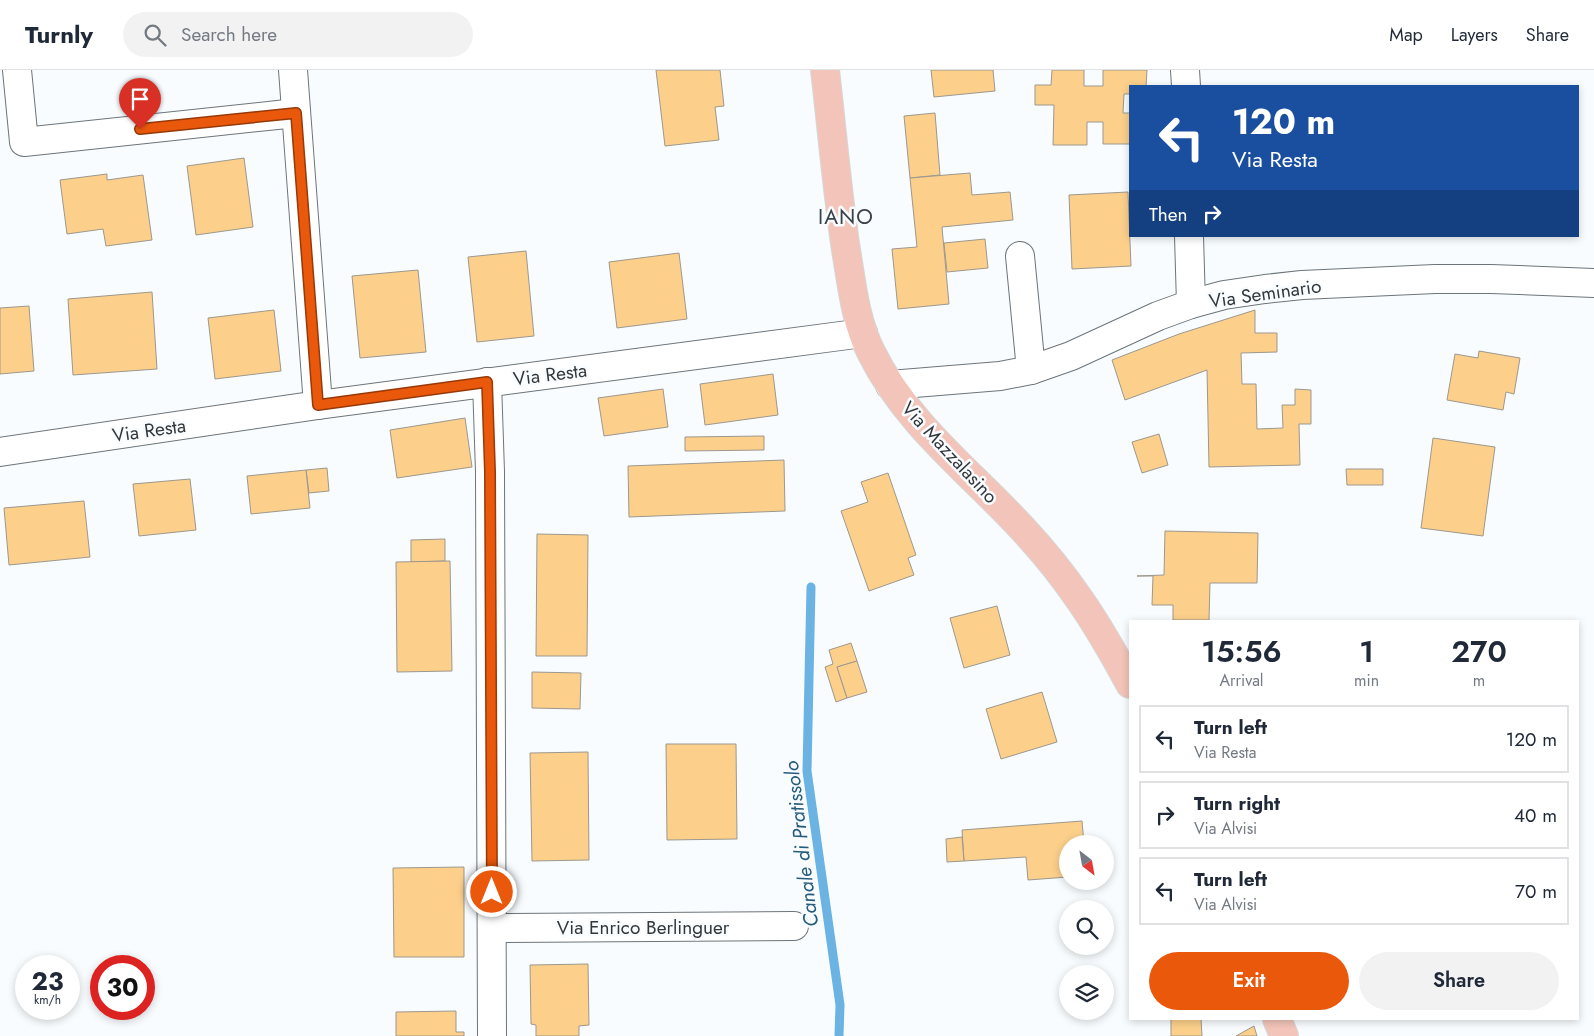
<!DOCTYPE html>
<html lang="en">
<head>
<meta charset="utf-8">
<style>
	body { margin:0; font-family:Jost,sans-serif; background:#f2f2f3; color:#1f2937; height:100vh; display:flex; flex-direction:column; font-size:19px; white-space:nowrap }
	* { box-sizing:border-box; margin:0 }
	p { font-size:16px; color:#747a83 }
	.icon { flex:none; width:28px; height:28px; fill:none; stroke:currentColor; stroke-width:2; stroke-linecap:round; stroke-linejoin:round }
	.map { position:relative; flex:1; overflow:hidden }
	.details { position:absolute; left:1129px; top:550px; width:450px; height:400px; display:flex; flex-direction:column; background:#fff; border-radius:0px; box-shadow:0 2px 8px #0003 }
	.details>* { flex:none }
	.hud { position:absolute; left:1129px; top:15px; width:450px; height:152px; border-radius:0px; box-shadow:0 2px 8px #0003; background:#1a4fa0; color:#fff; overflow:hidden }
	.needle { width:32px; rotate:149deg }
	.buttons { position:absolute; left:1059px; top:765px; display:grid; gap:10px }
	.buttons a { display:grid; place-items:center; width:55px; height:55px; border-radius:50%; background:#fff; box-shadow:0 2px 8px #0003; font-size:25px }
	.speed { position:absolute; left:15px; top:885px; display:flex; gap:10px; font-size:25px; font-weight:700; text-align:center }
	.speed>* { display:grid; place-content:center; width:65px; height:65px; border-radius:50%; background:#fff; box-shadow:0 2px 8px #0003; line-height:1 }
	.speed small { font-size:12px; font-weight:400 }
	.speed .limit { border:8px solid #d22; background:#fff; color:#111 }
	.pin { position:absolute; display:grid; place-items:center; width:42px; height:42px; color:#fff; margin:-51px -21px; border-radius:50% 50% 50% 0; rotate:-45deg; box-shadow:0 0 5px #0007 }
	.pin .icon { rotate:45deg }
	.me { position:absolute; width:55px; margin:-28px; rotate:0deg; stroke-linejoin:round; filter:drop-shadow(0 0 4px #0008) }
	.turn { display:flex; align-items:center; gap:18px; height:105px; padding:0 20px; font-size:22px }
	.turn .icon { width:65px; height:65px; stroke-width:2.5 }
	.turn b { display:block; font-size:35px; line-height:42px }
	.then { display:flex; align-items:center; height:48px; padding:0 20px; background:#0003; gap:10px; font-size:19px }
	.eta { display:flex; justify-content:space-evenly; align-items:center; height:85px; text-align:center }
	.eta b { font-size:30px; font-weight:600; line-height:35px }
	.cta { display:flex; gap:10px; margin-top:auto; padding:10px 20px }
	.cta a { flex:1; height:58px; border-radius:30px; background:#ea580c; color:#fff; font-size:20px; font-weight:600; line-height:58px; text-align:center }
	.cta a+a { background:#f2f2f3; color:#1f2937 }
	ul { padding:0; list-style:none }
	li { display:flex; align-items:center; gap:15px; height:68px; margin:0 10px 8px; padding:0 10px; border:2px solid #e0e1e3; border-radius:0px }
	li div { flex:1 }
	li b { display:block; font-size:19px }
	li em { font-style:normal }
	header { display:flex; align-items:center; gap:30px; box-sizing:border-box; height:70px; padding:0 25px; background:#fff; border-bottom:1px solid #e0e1e3 }
	header strong { font-size:24px }
	nav { display:flex; gap:28px; margin-inline-start:auto; font-size:18px }
	.search { width:350px; height:45px; background:#f2f2f3; display:flex; align-items:center; gap:12px; box-sizing:border-box; padding:0 18px; border-radius:28px; color:#747a83; font-size:19px }
	.map>svg:first-child { display:block }
	.lines { fill:none; stroke-linecap:round; stroke-linejoin:round }
	.stream { stroke:#6ab3e2; stroke-width:9 }
	.building { fill:#fcd08b; stroke:#9d978e }
	.minor-casing { stroke:#6c757b; stroke-width:30 }
	.major-casing { stroke:#d6d7d8; stroke-width:30 }
	.minor { stroke:#fff; stroke-width:28 }
	.major { stroke:#f3c4b9; stroke-width:28 }
	.route-casing { stroke:#983908; stroke-width:12 }
	.route { stroke:#ea580c; stroke-width:9 }
	.labels { text-anchor:middle; stroke-width:5; stroke-linejoin:round; paint-order:stroke }
	.street-label { font-size:19px; fill:#33373a; stroke:#f8fcff }
	.water-label { font-size:20px; font-style:italic; fill:#255b7c; stroke:#f8fcff }
	.quarter-label { font-size:21px; letter-spacing:1px; fill:#3a4248; stroke:#f8fcff }
</style>
</head>
<body>
<header>
<strong>Turnly</strong>
<div class="search"><svg class="icon" aria-label="search" viewBox="0 0 24 24"><circle cx="10" cy="10" r="6"/><path d="M15 15l6 6"/></svg>Search here</div>
<nav><a>Map</a><a>Layers</a><a>Share</a></nav>
</header>
<div class="map">
<svg width="1594" height="966" viewBox="0 0 1594 966">
	<rect width="100%" height="100%" fill="#f8fcff"/>
	<g class="lines">
		<!-- stream -->
		<polyline class="stream" points="811,517 807,701 840,935 839,966"/>
	</g>
	<!-- building -->
	<g class="building">
		<polygon points="656,0 720,0 724,36 715,37 719,70 665,76"/>
		<polygon points="931,0 993,0 995,21 934,27"/>
		<polygon points="1052,0 1084,0 1084,16 1103,16 1103,0 1147,0 1146,16 1130,16 1130,24 1124,24 1123,43 1130,43 1130,74 1103,74 1103,52 1087,52 1087,75 1053,75 1054,35 1035,35 1035,15 1051,15"/>
		<polygon points="935,43 940,105 910,108 904,46"/>
		<polygon points="244,88 253,157 196,165 187,96"/>
		<polygon points="970,103 972,125 1010,122 1013,150 942,157 949,234 898,239 892,179 917,177 910,108"/>
		<polygon points="107,104 107,110 143,105 152,170 106,176 103,159 67,164 60,110"/>
		<polygon points="1128,122 1131,196 1072,199 1069,125"/>
		<polygon points="985,169 988,198 947,202 944,173"/>
		<polygon points="526,181 534,266 477,272 468,187"/>
		<polygon points="679,183 687,249 617,258 609,192"/>
		<polygon points="418,200 426,282 360,288 352,206"/>
		<polygon points="152,222 157,299 73,305 68,229"/>
		<polygon points="29,236 34,301 0,304 0,238"/>
		<polygon points="274,240 281,301 215,309 208,248"/>
		<polygon points="1255,240 1255,263 1277,263 1277,282 1241,283 1242,314 1256,314 1257,359 1283,358 1282,335 1295,335 1295,319 1311,320 1311,354 1299,354 1300,395 1209,397 1207,300 1125,330 1112,290 1179,264"/>
		<polygon points="1479,281 1520,288 1514,324 1506,322 1503,340 1447,330 1455,284 1478,288"/>
		<polygon points="773,304 778,345 705,355 700,314"/>
		<polygon points="663,319 668,357 604,366 598,328"/>
		<polygon points="465,348 472,397 397,408 390,360"/>
		<polygon points="1159,364 1168,395 1142,403 1132,372"/>
		<polygon points="764,366 764,380 685,381 685,367"/>
		<polygon points="1433,368 1495,377 1483,466 1421,458"/>
		<polygon points="784,390 785,441 629,447 628,396"/>
		<polygon points="327,398 329,421 309,423 306,400"/>
		<polygon points="1346,399 1383,399 1383,415 1347,415"/>
		<polygon points="306,400 310,438 251,444 247,406"/>
		<polygon points="888,403 916,485 908,488 914,505 869,521 841,441 868,432 861,412"/>
		<polygon points="190,409 196,460 139,466 133,414"/>
		<polygon points="84,431 90,487 9,495 4,438"/>
		<polygon points="1165,461 1258,463 1257,513 1210,513 1209,550 1173,550 1173,535 1152,535 1153,506 1137,506 1164,505"/>
		<polygon points="537,464 588,465 587,586 536,586"/>
		<polygon points="445,469 445,491 411,492 411,470"/>
		<polygon points="450,491 452,601 397,602 396,492"/>
		<polygon points="997,536 1010,585 964,598 950,548"/>
		<polygon points="851,573 857,591 837,597 847,628 836,632 825,597 833,594 829,580"/>
		<polygon points="857,591 867,622 847,628 837,597"/>
		<polygon points="532,602 581,603 580,639 532,638"/>
		<polygon points="1042,622 1057,672 1001,689 986,639"/>
		<polygon points="666,674 736,674 737,769 667,770"/>
		<polygon points="588,682 589,790 532,791 530,683"/>
		<polygon points="1082,751 1084,774 1068,774 1068,807 1028,810 1026,787 964,791 962,760"/>
		<polygon points="962,767 964,791 947,792 946,769"/>
		<polygon points="464,797 464,887 394,887 393,798"/>
		<polygon points="588,894 589,955 579,956 579,966 536,966 536,955 531,954 530,895"/>
		<polygon points="456,941 456,962 464,962 464,966 396,966 396,942"/>
		<polygon points="1171,949 1201,949 1202,966 1171,966"/>
		<polygon points="1254,956 1257,966 1236,966"/>
	</g>
	<g class="lines">
		<defs>
			<g id="minor">
				<polyline points="17,0 24,72 296,43"/>
				<polyline points="293,0 318,335"/>
				<polyline points="1185,0 1186,16"/>
				<polyline points="1189,166 1191,234"/>
				<polyline points="1020,186 1031,300"/>
				<polyline points="487,312 490,402 492,966"/>
				<polyline points="890,315 1000,306 1031,300 1071,286 1158,246 1191,234 1224,225 1265,219 1302,215 1435,209 1491,209 1594,213"/>
				<polyline points="0,382 318,335 863,263"/>
				<polyline points="492,858 794,856"/>
			</g>
			<g id="major">
				<path d="M825,0C832,60 837,120 846,180C852,215 855,250 871,282C906,353 968,400 1021,457C1068,507 1098,554 1130,614"/>
				<polyline points="1277,949 1284,966"/>
			</g>
		</defs>
		<!-- minor casing -->
		<use href="#minor" class="minor-casing"/>
		<!-- major casing -->
		<use href="#major" class="major-casing"/>
		<!-- minor -->
		<use href="#minor" class="minor"/>
		<!-- major -->
		<use href="#major" class="major"/>
	</g>
	<g class="lines">
		<defs>
			<polyline id="route" points="140,59 296,43 318,335 487,312 490,402 492,822"/>
		</defs>
		<!-- route casing -->
		<use href="#route" class="route-casing"/>
		<!-- route -->
		<use href="#route" class="route"/>
	</g>
	<g class="labels">
		<!-- street labels -->
		<g class="street-label">
			<text transform="translate(1265 223) rotate(-8)" y="7">Via Seminario</text>
			<text transform="translate(550 304) rotate(-7)" y="7">Via Resta</text>
			<text transform="translate(149 360) rotate(-8)" y="7">Via Resta</text>
			<text transform="translate(950 382) rotate(47)" y="7">Via Mazzalasino</text>
			<text x="643" y="864">Via Enrico Berlinguer</text>
		</g>
		<!-- water labels -->
		<g class="water-label">
			<text transform="translate(801 774) rotate(-97)" y="7">Canale di Pratissolo</text>
		</g>
		<!-- quarter labels -->
		<g class="quarter-label">
			<text x="846" y="154">IANO</text>
		</g>
	</g>
</svg>
<div class="buttons">
<a><svg class="needle" viewBox="-14 -14 28 28"><path d="M0-13l5 13h-10z" fill="#e53935"/><path d="M0 13l5-13h-10z" fill="#747a83"/></svg></a>
<a><svg class="icon" aria-label="search" viewBox="0 0 24 24"><circle cx="10" cy="10" r="6"/><path d="M15 15l6 6"/></svg></a>
<a><svg class="icon" aria-label="layers" viewBox="0 0 24 24"><path d="M12 4l9 5-9 5-9-5zM3 14l9 5 9-5"/></svg></a>
</div>
<div class="speed"><div>23<small>km/h</small></div><div class="limit">30</div></div>
<div class="pin" style="left:140px;top:59px;background:#d93025"><svg class="icon" aria-label="arrive" viewBox="0 0 24 24"><path d="M6 21V4h12l-3 4 3 4H6"/></svg></div>
<svg class="me" style="left:492px;top:822px" viewBox="-20 -20 40 40"><circle r="17" fill="#ea580c" stroke="#fff" stroke-width="3"/><path d="M0-11L8 9 0 5-8 9z" fill="#fff"/></svg>
<div class="hud">
<div class="turn"><svg class="icon" aria-label="left" viewBox="0 0 24 24"><path d="M17 20v-9H6M10 6l-5 5 5 5"/></svg><div><b>120 m</b>Via Resta</div></div>
<div class="then">Then<svg class="icon" aria-label="right" viewBox="0 0 24 24"><path d="M7 20v-9h11M14 6l5 5-5 5"/></svg></div>
</div>
<section class="details">
<div class="eta">
<div><b>15:56</b><p>Arrival</p></div>
<div><b>1</b><p>min</p></div>
<div><b>270</b><p>m</p></div>
</div>
<ul>
<li><svg class="icon" aria-label="left" viewBox="0 0 24 24"><path d="M17 20v-9H6M10 6l-5 5 5 5"/></svg><div><b>Turn left</b><p>Via Resta</p></div><em>120 m</em></li>
<li><svg class="icon" aria-label="right" viewBox="0 0 24 24"><path d="M7 20v-9h11M14 6l5 5-5 5"/></svg><div><b>Turn right</b><p>Via Alvisi</p></div><em>40 m</em></li>
<li><svg class="icon" aria-label="left" viewBox="0 0 24 24"><path d="M17 20v-9H6M10 6l-5 5 5 5"/></svg><div><b>Turn left</b><p>Via Alvisi</p></div><em>70 m</em></li>
</ul>
<div class="cta"><a>Exit</a><a>Share</a></div>
</section>
</div>
</body>
</html>
